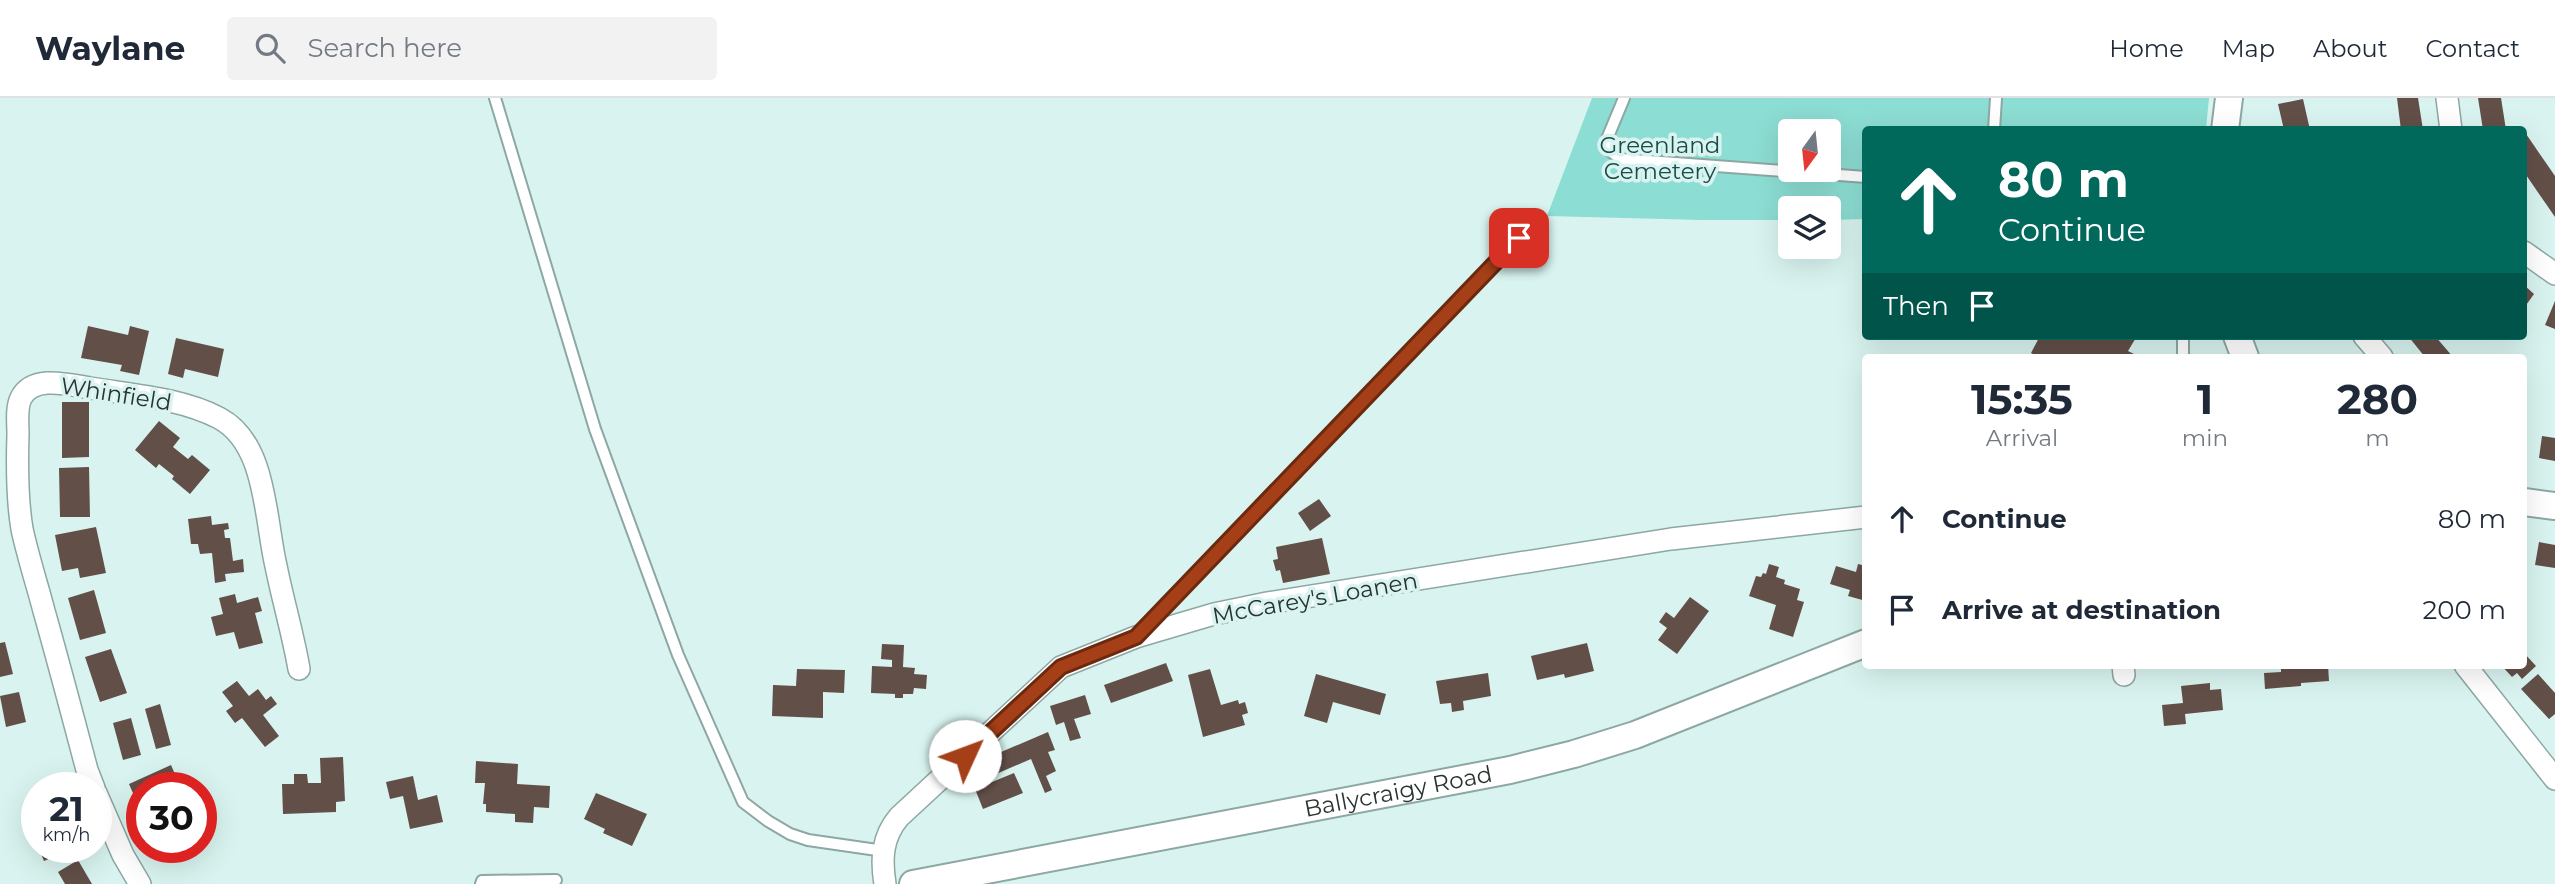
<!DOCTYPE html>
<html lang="en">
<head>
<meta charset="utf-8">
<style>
	body { margin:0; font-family:Montserrat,sans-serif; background:#f2f2f3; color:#1f2937; height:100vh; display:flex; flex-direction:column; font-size:26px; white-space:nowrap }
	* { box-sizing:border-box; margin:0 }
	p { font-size:23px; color:#747a83 }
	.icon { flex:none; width:38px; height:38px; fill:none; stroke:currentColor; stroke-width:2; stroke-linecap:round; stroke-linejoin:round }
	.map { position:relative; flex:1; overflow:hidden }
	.details { position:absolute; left:1862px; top:256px; width:665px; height:315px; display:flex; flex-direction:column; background:#fff; border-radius:7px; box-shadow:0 7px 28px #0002 }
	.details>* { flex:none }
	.hud { position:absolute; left:1862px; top:28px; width:665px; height:214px; border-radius:7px; box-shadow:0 7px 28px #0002; background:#00695c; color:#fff; overflow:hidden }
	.needle { width:46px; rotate:195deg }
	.fabs { position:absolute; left:1778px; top:21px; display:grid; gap:14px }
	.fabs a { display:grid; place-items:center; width:63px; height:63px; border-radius:7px; background:#fff; box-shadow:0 7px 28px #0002; font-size:35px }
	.speed { position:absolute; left:21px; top:674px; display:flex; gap:14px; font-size:35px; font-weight:700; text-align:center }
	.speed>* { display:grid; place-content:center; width:91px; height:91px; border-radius:50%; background:#fff; box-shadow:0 7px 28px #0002; line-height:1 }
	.speed small { font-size:18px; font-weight:400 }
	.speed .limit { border:10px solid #d22; background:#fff; color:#111 }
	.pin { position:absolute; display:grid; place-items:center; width:60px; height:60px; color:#fff; margin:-30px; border-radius:14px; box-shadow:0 4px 10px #0006 }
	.me { position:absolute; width:77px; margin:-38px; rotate:47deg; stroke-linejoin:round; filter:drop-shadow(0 0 5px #0008) }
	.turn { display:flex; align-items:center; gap:24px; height:147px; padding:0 21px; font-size:32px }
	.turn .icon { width:91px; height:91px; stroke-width:2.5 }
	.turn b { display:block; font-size:49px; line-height:60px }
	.then { display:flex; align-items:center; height:66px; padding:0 21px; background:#0003; gap:14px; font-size:26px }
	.eta { display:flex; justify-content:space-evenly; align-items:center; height:119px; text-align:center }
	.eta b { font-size:42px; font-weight:700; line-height:49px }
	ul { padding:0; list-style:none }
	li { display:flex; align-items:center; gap:21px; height:91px; padding:0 21px }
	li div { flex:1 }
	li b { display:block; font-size:26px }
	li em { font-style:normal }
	header { display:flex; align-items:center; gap:42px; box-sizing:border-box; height:98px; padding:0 35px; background:#fff; border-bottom:2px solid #e0e1e3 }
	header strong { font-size:33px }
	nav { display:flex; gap:38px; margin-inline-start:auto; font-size:24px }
	.search { width:490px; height:63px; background:#f2f2f3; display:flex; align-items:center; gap:18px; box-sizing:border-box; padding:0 24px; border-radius:7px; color:#747a83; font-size:26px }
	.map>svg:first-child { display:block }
	.green { fill:#8cddd3; fill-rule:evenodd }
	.building { fill:#624f48 }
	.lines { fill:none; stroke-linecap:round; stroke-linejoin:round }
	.service-casing { stroke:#8da7a3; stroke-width:14 }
	.minor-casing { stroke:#8da7a3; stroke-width:24 }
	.tertiary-casing { stroke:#8da7a3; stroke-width:30 }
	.service { stroke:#fff; stroke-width:10 }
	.minor { stroke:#fff; stroke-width:21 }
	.tertiary { stroke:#fff; stroke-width:26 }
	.route-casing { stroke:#6b290f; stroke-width:18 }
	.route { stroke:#a53f17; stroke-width:12 }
	.labels { text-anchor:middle; stroke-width:7; stroke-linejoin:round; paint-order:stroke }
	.park-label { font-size:23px; fill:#1a4c48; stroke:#d9f4f0 }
	.street-label { font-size:23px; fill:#293332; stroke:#d9f4f0 }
</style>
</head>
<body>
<header>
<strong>Waylane</strong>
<div class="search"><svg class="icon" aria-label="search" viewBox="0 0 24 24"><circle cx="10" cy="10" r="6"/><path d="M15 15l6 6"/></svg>Search here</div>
<nav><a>Home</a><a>Map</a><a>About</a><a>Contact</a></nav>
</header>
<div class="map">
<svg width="2555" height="786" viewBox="0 0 2555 786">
	<rect width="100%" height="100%" fill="#d9f4f0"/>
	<!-- green -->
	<path class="green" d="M1592,0H2209L2206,31L1866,32L1865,121L1829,122V110H1790V122H1702L1547,118ZM1790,33H1829V72H1790Z"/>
	<!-- building -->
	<g class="building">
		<polygon points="2397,0 2418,0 2423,32 2401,32"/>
		<polygon points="2478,0 2501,0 2506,32 2483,32"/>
		<polygon points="2303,1 2310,32 2284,32 2278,6"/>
		<polygon points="2524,33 2555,78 2555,119 2524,74"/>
		<polygon points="2524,187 2534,196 2524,210"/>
		<polygon points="2555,203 2555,231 2545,227"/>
		<polygon points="88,228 128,237 130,228 149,233 139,277 120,273 122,267 81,260"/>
		<polygon points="2040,238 2137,238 2128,253 2140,259 2039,259 2031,255"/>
		<polygon points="2408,238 2435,238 2453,259 2425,259"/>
		<polygon points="176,240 224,251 218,279 185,271 183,280 168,276"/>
		<polygon points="62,304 89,304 89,359 62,360"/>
		<polygon points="159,323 180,340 173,349 188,361 192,357 210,372 190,396 172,381 174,378 159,366 156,370 135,352"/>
		<polygon points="2542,338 2555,340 2555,363 2539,360"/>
		<polygon points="89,369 90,419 60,419 59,370"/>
		<polygon points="1319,401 1331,418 1310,433 1298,415"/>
		<polygon points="211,418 212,427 228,425 229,431 224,432 225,440 230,440 233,463 243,461 244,474 225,476 226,483 215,485 212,455 200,456 198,446 191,446 188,421"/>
		<polygon points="96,429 106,475 80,480 78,470 62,473 55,437"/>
		<polygon points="1322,440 1330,476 1283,485 1280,472 1276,473 1273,462 1278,461 1276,449"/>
		<polygon points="2539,444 2555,447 2555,470 2535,467"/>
		<polygon points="1769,466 1779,469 1776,479 1785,482 1784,486 1800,491 1797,502 1804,504 1793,539 1769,531 1776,507 1749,498 1756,478 1761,479 1763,475 1766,476"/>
		<polygon points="1858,466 1866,468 1866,503 1848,498 1850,492 1830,486 1836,468 1856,474"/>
		<polygon points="94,492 106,535 80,542 68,500"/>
		<polygon points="235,496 237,505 258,499 262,513 255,515 263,545 239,551 234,534 216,538 211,519 223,516 219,500"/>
		<polygon points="1690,499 1709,513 1677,556 1658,542 1667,530 1659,524 1666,514 1674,520"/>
		<polygon points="5,544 13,576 0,579 0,545"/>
		<polygon points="1587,545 1594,573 1565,580 1564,576 1537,582 1531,558"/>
		<polygon points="882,546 904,547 903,569 915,570 914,576 927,577 926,591 914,590 913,596 903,596 903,600 895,600 895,596 871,595 872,568 892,569 892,562 881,561"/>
		<polygon points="111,551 127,595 100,604 85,559"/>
		<polygon points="2524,555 2536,568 2522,581 2517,575 2512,579 2501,567 2524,567"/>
		<polygon points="1166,565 1173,583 1111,605 1104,587"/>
		<polygon points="2286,567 2328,567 2329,583 2301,585 2301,588 2265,591 2264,575 2281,574 2281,568"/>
		<polygon points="797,571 845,572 844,595 823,594 823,620 772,618 773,587 796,588"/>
		<polygon points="1210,571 1221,607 1238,602 1239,606 1245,604 1248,615 1242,617 1245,627 1203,639 1188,577"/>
		<polygon points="1488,575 1491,598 1463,603 1464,612 1452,614 1451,605 1440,606 1436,583"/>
		<polygon points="1316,576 1386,596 1380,617 1333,604 1327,625 1304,618"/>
		<polygon points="2538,576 2555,595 2555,616 2549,621 2521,591"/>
		<polygon points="237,583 249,598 258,591 266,602 271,598 277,606 263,617 279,638 265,649 242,620 235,625 226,613 233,608 222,594"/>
		<polygon points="2210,585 2210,592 2221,591 2223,612 2185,616 2186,626 2164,628 2162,607 2183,605 2181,588"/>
		<polygon points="19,594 26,624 6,629 0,598"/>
		<polygon points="1085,597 1091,616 1074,621 1081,640 1070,643 1064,624 1056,627 1050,608"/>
		<polygon points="160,606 171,647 156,651 145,611"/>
		<polygon points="131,620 141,657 123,662 113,625"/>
		<polygon points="1048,634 1055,652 1048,654 1056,673 1046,678 1052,692 1045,695 1031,661 987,680 980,663"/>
		<polygon points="343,659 345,703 336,704 336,714 283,716 282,686 294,686 294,676 307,676 308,685 321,685 320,660"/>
		<polygon points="476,663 518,666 517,686 550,688 549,710 534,709 533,725 515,724 515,716 486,714 486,706 483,706 485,685 475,685"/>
		<polygon points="171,667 181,690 142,690 142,716 129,686"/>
		<polygon points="1014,675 1023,695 983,711 975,691"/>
		<polygon points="413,678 418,702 437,697 443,724 410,731 403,698 390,701 386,684"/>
		<polygon points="596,695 647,716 632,748 603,735 605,731 584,721"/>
		<polygon points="37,715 37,746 26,720"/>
		<polygon points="38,749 76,749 44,763"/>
		<polygon points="78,762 92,786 65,786 58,774"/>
	</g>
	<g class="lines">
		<defs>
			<g id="service">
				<polyline points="495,0 595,331 678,557 743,704 768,723 790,736 808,742 884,753"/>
				<polyline points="1624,0 1607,41 1610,53 1621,61 1866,79"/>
				<polyline points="1994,32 1996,0"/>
				<polyline points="2183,238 2183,259"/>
				<polyline points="1143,532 1538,120"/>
				<polyline points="481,786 482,783 556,782"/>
			</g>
			<g id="minor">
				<polyline points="2447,0 2451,32"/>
				<polyline points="2524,154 2555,176"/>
				<polyline points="2364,238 2382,259"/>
				<polyline points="2123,567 2124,577"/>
				<polyline points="2465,567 2555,681"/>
				<path d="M94,690L87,672C73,619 59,566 44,513C37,486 28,459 22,431C17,401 17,367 18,336C18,325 16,310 21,300C33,276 70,287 90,290C132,297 181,300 219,320C267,345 265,422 276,468C283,503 293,536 299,571"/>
				<polyline points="96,695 123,757 140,786"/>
				<path d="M885,786C881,761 882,739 899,719L1061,569L1136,539L1214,516L1267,505L1671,441L1866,419"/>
			</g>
			<g id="tertiary">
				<polyline points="2225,32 2229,0"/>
				<polyline points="2237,238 2245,259"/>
				<polyline points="2524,404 2555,408"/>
				<path id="s1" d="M913,786L1510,672L1574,656L1635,637L1866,545"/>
			</g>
		</defs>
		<!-- service casing -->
		<use href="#service" class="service-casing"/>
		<!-- minor casing -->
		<use href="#minor" class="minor-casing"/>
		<!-- tertiary casing -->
		<use href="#tertiary" class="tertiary-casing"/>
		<!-- service -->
		<use href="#service" class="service"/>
		<!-- minor -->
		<use href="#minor" class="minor"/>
		<!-- tertiary -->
		<use href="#tertiary" class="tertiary"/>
	</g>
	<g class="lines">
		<defs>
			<polyline id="route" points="965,658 1061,569 1136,539 1519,140"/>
		</defs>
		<!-- route casing -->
		<use href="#route" class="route-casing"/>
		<!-- route -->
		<use href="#route" class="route"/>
	</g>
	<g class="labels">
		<!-- park labels -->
		<g class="park-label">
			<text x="1660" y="55">Greenland<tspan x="1660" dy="26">Cemetery</tspan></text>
		</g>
		<!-- street labels -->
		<g class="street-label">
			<text transform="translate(116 296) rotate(9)" y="8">Whinfield</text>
			<text transform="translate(1315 500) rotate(-10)" y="8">McCarey's Loanen</text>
			<text dy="8" stroke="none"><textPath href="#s1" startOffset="494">Ballycraigy Road</textPath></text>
		</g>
	</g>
</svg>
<div class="fabs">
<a><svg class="needle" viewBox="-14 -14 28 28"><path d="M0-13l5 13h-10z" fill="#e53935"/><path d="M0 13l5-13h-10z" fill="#747a83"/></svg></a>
<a><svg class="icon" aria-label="layers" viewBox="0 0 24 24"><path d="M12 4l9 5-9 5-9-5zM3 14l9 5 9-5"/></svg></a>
</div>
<div class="speed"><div>21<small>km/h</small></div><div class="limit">30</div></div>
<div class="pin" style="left:1519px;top:140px;background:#d93025"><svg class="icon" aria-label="arrive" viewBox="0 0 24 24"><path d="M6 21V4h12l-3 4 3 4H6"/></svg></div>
<svg class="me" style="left:965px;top:658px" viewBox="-20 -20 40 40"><circle r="19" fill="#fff"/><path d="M0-13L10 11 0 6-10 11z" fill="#a53f17"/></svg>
<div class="hud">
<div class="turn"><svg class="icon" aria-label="ahead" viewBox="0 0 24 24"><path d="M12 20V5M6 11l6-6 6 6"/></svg><div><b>80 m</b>Continue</div></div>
<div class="then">Then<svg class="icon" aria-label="arrive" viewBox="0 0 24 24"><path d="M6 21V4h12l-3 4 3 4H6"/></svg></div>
</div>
<section class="details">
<div class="eta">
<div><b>15:35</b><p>Arrival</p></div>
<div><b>1</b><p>min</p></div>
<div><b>280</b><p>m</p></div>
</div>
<ul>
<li><svg class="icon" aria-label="ahead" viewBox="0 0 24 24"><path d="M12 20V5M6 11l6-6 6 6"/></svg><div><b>Continue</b></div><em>80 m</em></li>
<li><svg class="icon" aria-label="arrive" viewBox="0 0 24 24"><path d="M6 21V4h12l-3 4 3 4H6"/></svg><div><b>Arrive at destination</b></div><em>200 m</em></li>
</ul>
</section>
</div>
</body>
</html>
